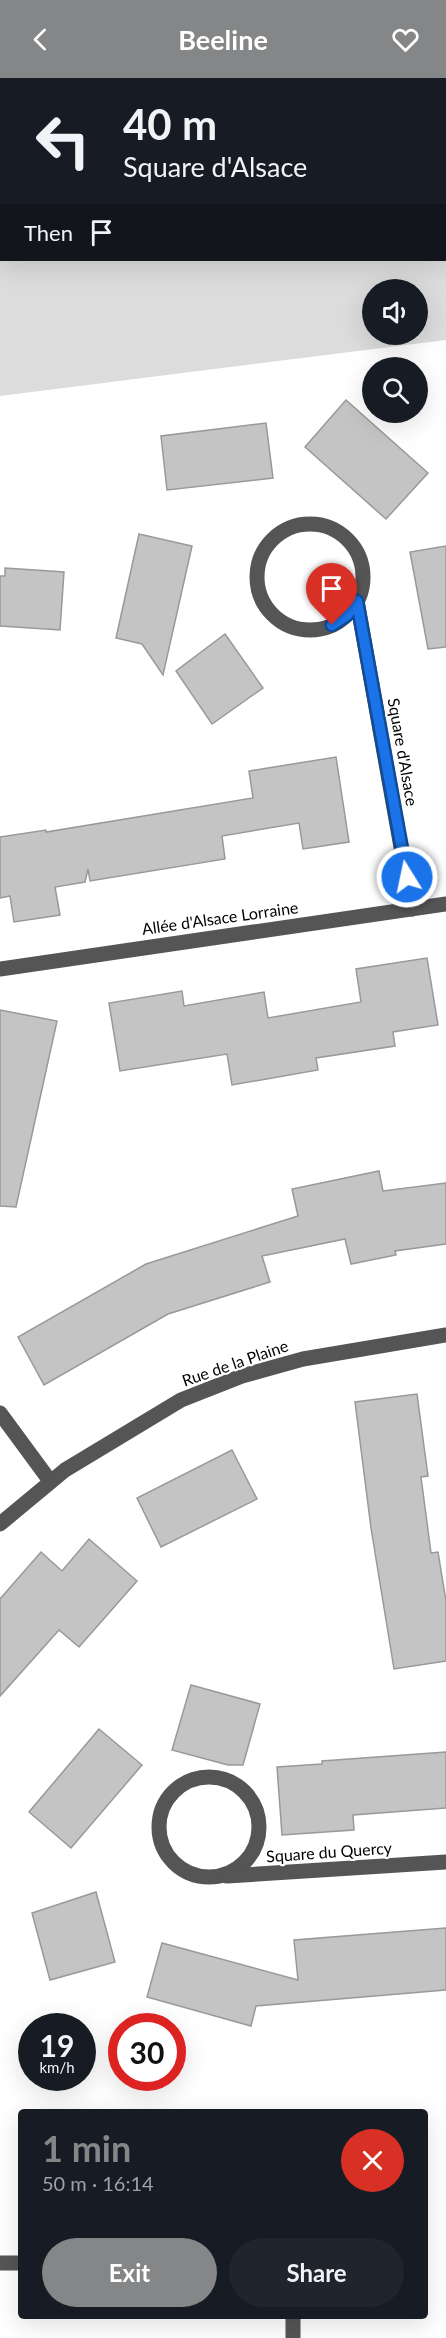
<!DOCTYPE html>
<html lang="en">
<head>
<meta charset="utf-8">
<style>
	body { margin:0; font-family:Lato,sans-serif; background:#20242c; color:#f1f3f6; height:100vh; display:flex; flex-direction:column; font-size:22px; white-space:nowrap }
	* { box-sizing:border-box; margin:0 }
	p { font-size:20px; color:#9ea1a6 }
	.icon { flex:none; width:33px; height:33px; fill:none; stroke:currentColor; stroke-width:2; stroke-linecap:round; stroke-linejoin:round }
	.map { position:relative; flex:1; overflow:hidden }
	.side { position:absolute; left:18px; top:2031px; width:410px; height:210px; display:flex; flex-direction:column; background:#171b24; border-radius:6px; box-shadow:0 6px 24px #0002 }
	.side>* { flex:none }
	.hud { position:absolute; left:0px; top:0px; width:447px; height:183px; box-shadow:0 6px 24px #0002; background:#171b24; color:#f1f3f6; overflow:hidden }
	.fabs { position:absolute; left:362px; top:201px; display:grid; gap:12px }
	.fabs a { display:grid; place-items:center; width:66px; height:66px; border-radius:50%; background:#171b24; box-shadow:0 6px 24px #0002; font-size:30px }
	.speed { position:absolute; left:18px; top:1935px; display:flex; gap:12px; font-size:30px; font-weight:700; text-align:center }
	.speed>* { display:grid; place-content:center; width:78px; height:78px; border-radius:50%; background:#171b24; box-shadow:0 6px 24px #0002; line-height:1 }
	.speed small { font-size:15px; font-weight:400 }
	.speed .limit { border:9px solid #d22; background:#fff; color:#111 }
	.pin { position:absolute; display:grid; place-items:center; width:51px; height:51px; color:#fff; margin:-62px -26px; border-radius:50% 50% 50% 0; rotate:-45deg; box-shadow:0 0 6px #0007 }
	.pin .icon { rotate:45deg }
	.me { position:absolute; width:66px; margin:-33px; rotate:350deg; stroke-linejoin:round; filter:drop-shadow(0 0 4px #0008) }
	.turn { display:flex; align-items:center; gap:21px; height:126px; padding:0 24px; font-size:27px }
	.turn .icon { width:78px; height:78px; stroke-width:2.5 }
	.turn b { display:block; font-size:42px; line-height:51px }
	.then { display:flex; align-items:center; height:57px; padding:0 24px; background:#0003; gap:12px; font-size:22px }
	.round { display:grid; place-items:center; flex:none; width:63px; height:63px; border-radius:32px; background:#20242c }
	.headline { display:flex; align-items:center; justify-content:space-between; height:102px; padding:0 24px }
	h1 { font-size:36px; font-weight:700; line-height:45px; color:#858687 }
	.action { display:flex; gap:12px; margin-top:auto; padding:12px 24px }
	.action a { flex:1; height:69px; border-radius:36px; background:#858687; color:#fff; font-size:24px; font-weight:700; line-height:69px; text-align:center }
	.action a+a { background:#20242c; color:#f1f3f6 }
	header { display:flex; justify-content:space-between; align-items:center; height:78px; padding:0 24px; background:#858687; color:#fff; font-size:27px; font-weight:700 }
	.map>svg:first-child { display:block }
	.green { fill:#dcdcdc; fill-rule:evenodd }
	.building { fill:#c4c4c4; stroke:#999; stroke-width:1.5 }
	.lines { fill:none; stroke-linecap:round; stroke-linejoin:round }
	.minor { stroke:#555; stroke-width:15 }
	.route-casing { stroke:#114b97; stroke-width:15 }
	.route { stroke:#1a73e8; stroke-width:10 }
	.labels { text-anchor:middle; stroke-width:4.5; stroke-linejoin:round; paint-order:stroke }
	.street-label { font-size:16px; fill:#000; stroke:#fff }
</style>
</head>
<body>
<header><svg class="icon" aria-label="back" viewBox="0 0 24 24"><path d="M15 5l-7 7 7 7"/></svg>Beeline<svg class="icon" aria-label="heart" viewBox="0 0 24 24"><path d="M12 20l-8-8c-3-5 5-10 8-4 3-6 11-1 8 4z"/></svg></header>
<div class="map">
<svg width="446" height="2260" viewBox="0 0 446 2260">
	<rect width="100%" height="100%" fill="#fff"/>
	<!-- green -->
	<path class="green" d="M0,0H446V262L0,318ZM2,2H446V182H2ZM372,212H417V256H372Z"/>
	<!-- building -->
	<g class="building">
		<polygon points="346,322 428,395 386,441 305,369"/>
		<polygon points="266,345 273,400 167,412 161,358"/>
		<polygon points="139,456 192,468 163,597 142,566 116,560"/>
		<polygon points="446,468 446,569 428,571 410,474"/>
		<polygon points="5,490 64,494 60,552 0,548 0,498 5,498"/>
		<polygon points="225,556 263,610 212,646 176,593"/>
		<polygon points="336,679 349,764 303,771 299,745 222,758 225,781 90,803 88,791 85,804 55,809 60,837 14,844 10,818 0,820 0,759 46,752 46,754 253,720 249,693"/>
		<polygon points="427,880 438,947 393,954 395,968 316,980 318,992 232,1007 227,976 120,993 109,925 182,913 184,928 264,914 268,940 361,924 356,891"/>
		<polygon points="0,932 57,943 16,1129 0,1128"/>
		<polygon points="379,1093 383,1113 446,1105 446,1166 395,1173 396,1177 351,1186 345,1161 262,1178 270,1204 168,1236 44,1307 18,1259 146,1186 298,1138 292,1111"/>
		<polygon points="417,1316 428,1398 421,1399 431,1475 438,1474 446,1523 446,1583 394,1591 371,1450 355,1324"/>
		<polygon points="232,1372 257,1421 161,1469 137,1420"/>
		<polygon points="89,1461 137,1503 79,1569 59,1552 0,1618 0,1521 41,1474 62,1493"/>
		<polygon points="191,1607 260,1626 243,1687 228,1687 172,1672"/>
		<polygon points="99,1651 142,1687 71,1770 29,1734"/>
		<polygon points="446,1674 446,1730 353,1737 354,1752 282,1757 277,1689 322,1686 322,1683"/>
		<polygon points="96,1814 115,1884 50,1902 32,1835"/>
		<polygon points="446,1850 446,1912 256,1928 251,1948 147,1919 162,1865 298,1902 294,1862"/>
	</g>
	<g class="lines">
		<!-- minor -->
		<g class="minor">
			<circle cx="310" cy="499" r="53"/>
			<polyline points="357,523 412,831"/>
			<polyline points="0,891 446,826"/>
			<polyline points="0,1335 50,1403"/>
			<polyline points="0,1446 65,1392 181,1322 242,1298 303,1281 446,1257"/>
			<circle cx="209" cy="1749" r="50"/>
			<polyline points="227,1798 446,1784"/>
			<polyline points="0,2185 21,2185"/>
			<polyline points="293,2260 293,2238"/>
		</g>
	</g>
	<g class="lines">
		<defs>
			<polyline id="route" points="332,547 347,537 357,523 407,799"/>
		</defs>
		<!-- route casing -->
		<use href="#route" class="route-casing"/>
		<!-- route -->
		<use href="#route" class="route"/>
	</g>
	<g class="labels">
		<!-- street labels -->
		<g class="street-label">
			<text transform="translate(403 674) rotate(80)" y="6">Square d'Alsace</text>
			<text transform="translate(220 840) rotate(-8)" y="6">Allée d'Alsace Lorraine</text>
			<text transform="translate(235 1285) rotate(-19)" y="6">Rue de la Plaine</text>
			<text transform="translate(329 1774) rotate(-4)" y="6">Square du Quercy</text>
		</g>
	</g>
</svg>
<div class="fabs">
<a><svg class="icon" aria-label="sound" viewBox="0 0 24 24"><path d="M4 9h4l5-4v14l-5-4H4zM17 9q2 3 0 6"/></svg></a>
<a><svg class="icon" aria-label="search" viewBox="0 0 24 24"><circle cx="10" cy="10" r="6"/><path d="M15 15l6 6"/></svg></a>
</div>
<div class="speed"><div>19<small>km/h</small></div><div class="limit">30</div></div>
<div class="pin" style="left:332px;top:547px;background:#d93025"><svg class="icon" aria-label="arrive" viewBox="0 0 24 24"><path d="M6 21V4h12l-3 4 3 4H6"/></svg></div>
<svg class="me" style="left:407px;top:799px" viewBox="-20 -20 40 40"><circle r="17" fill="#1a73e8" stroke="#fff" stroke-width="3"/><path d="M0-11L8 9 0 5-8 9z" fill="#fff"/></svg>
<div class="hud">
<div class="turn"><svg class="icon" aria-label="left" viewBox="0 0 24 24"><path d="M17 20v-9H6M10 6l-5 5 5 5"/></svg><div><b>40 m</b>Square d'Alsace</div></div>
<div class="then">Then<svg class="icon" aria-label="arrive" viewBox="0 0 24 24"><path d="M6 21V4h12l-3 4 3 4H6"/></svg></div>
</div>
<section class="side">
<div class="headline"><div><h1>1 min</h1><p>50 m · 16:14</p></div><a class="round" style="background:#d93025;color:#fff"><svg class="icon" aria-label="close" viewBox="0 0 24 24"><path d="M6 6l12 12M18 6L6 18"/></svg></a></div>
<div class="action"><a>Exit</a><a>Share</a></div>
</section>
</div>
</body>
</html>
